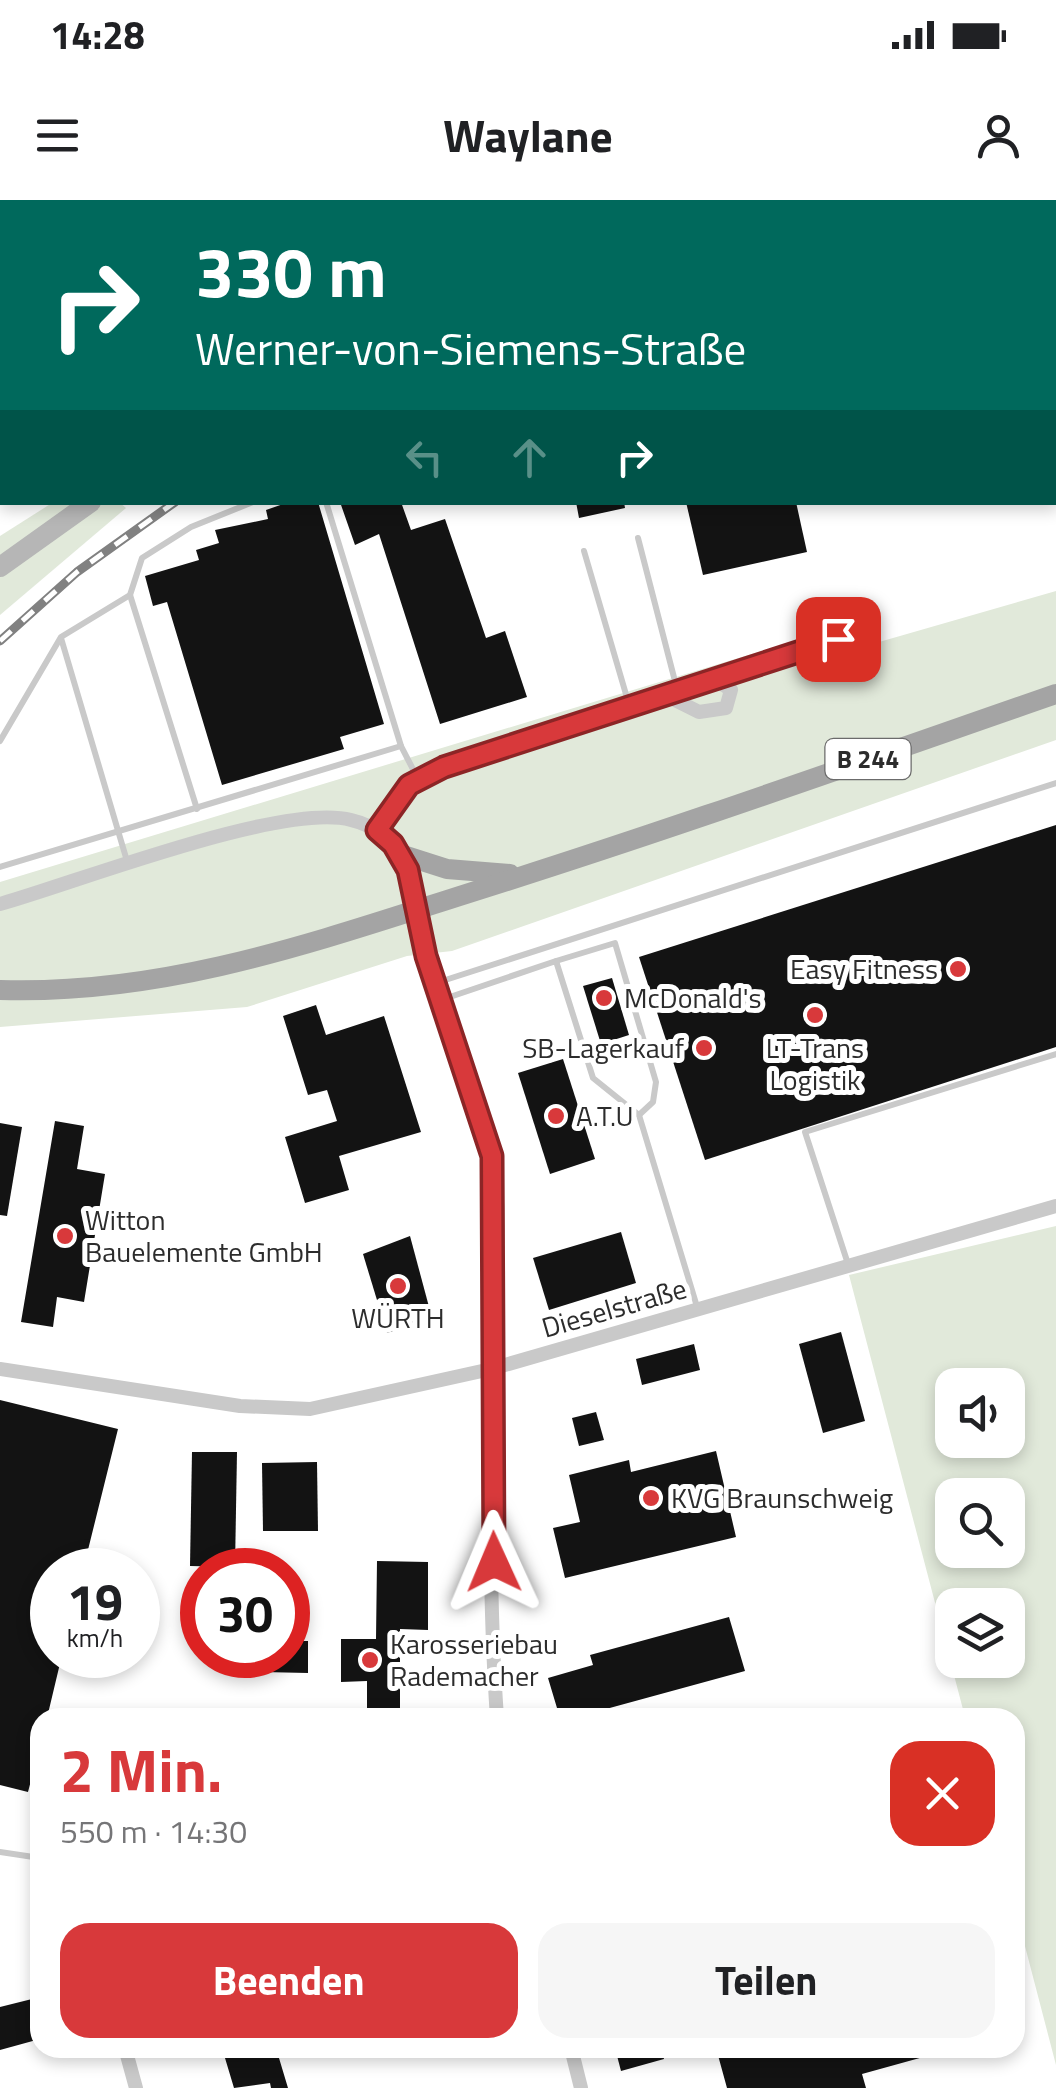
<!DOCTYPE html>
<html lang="de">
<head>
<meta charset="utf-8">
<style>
	body { margin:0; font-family:"Titillium Web",sans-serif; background:#f6f6f6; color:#202124; height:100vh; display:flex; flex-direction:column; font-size:38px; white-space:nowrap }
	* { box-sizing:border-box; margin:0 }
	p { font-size:32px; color:#757577 }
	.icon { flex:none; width:55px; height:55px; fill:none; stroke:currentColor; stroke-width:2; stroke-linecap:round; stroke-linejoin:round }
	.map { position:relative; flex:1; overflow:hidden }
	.sheet { position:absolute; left:30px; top:1508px; width:995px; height:350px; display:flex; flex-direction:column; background:#fff; border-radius:30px; box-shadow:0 5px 15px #0003 }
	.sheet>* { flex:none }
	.guide { position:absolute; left:0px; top:0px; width:1058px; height:305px; box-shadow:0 5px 15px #0003; background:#00695c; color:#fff; overflow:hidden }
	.fabs { position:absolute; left:935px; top:1168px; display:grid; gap:20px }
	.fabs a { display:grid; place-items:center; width:90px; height:90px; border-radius:20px; background:#fff; box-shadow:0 5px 15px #0003; font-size:50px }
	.speed { position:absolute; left:30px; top:1348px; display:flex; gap:20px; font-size:50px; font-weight:700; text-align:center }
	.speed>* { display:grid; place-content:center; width:130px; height:130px; border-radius:50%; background:#fff; box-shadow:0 5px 15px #0003; line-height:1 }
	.speed small { font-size:25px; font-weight:400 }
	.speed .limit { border:15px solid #d22; background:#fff; color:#111 }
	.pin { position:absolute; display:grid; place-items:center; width:85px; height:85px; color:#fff; margin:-42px; border-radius:20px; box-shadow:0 5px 15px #0006 }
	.me { position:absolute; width:110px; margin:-55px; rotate:359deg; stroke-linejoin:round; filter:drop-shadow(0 0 8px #0008) }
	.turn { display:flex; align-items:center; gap:35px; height:210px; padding:0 30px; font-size:45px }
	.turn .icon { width:130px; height:130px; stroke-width:2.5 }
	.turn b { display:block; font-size:70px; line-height:85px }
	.lanes { display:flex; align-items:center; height:95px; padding:0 30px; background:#0003; justify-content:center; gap:50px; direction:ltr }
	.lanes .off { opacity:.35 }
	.round { display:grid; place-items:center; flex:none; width:105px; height:105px; border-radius:30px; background:#f6f6f6 }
	.head { display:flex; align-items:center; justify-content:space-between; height:170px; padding:0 30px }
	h1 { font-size:60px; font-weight:700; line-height:75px; color:#d8393b }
	.button { display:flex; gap:20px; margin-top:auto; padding:20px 30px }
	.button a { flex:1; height:115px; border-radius:30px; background:#d8393b; color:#fff; font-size:40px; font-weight:700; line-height:115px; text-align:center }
	.button a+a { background:#f6f6f6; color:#202124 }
	.status { display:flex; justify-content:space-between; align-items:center; height:70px; padding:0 50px; background:#fff; direction:ltr }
	.status svg { height:28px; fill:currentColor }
	header { display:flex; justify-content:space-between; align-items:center; height:130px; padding:0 30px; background:#fff; font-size:45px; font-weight:700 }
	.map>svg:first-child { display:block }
	.green { fill:#e1e9da; fill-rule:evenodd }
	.building { fill:#131313 }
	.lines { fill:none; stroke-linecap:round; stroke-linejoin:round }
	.lane { stroke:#c9c9c9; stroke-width:6 }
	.street { stroke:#c9c9c9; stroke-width:14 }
	.secondary { stroke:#b6b6b6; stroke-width:20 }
	.primary { stroke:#a4a4a4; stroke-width:20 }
	.rail-casing { stroke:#818181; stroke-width:9 }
	.rail { stroke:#fff; stroke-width:5; stroke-dasharray:15; stroke-linecap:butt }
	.route-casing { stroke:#8c2526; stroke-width:25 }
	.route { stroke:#d8393b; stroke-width:18 }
	.poi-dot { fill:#d8393b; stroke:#fff; stroke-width:4 }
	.labels { text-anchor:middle; stroke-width:10; stroke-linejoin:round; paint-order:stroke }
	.shield { fill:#fff; stroke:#6b6b6b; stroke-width:2.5 }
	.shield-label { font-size:25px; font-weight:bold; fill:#2c2c2c }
	.poi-label { font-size:28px; fill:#2c2c2c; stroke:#fff; text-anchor:start }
	.street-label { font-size:28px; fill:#2c2c2c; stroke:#fff }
</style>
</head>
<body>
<div class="status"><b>14:28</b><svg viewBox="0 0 49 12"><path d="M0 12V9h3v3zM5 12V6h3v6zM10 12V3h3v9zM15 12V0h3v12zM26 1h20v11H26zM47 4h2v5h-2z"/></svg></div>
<header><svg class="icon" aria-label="menu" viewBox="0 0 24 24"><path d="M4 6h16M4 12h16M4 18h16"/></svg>Waylane<svg class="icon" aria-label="person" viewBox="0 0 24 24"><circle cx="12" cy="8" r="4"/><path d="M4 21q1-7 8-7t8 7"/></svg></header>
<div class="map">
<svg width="1056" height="1888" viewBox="0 0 1056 1888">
	<rect width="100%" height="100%" fill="#fff"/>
	<!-- green -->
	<g class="green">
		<polygon points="52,303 120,303 126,308 0,415 0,336"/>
		<polygon points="1056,391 1056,540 452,751 407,756 247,807 0,827 0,682 821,433 834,455"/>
		<path d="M1056,1026V1865L1015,1708V1518L965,1517L849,1075ZM1008,1185V1240H952V1185ZM1008,1295V1350H952V1295ZM952,1405H1008V1460H952Z"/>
	</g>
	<!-- building -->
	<g class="building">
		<polygon points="289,302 318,302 384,524 340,537 344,549 222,585 167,402 153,406 145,376 199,360 196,350 219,343 215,330 268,319 266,310"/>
		<polygon points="340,302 401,302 411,330 445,319 486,438 505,431 527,497 440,524 379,334 355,345"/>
		<polygon points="576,302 624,302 625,308 579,318"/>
		<polygon points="686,302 796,302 807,352 703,375"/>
		<polygon points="1056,625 1056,847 705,960 639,757"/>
		<polygon points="612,778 629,835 601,844 583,786"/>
		<polygon points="316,805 326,835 384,816 421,932 339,956 349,990 305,1003 285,937 337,921 327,890 308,895 283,816"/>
		<polygon points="563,859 595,959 550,974 518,873"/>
		<polygon points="55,921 84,926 77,969 105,974 84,1102 57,1097 53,1127 21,1122"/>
		<polygon points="0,923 22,927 7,1016 0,1015"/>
		<polygon points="621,1032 636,1083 549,1110 533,1058"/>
		<polygon points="410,1036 432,1118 387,1133 363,1054"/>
		<polygon points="841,1132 865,1221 823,1233 799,1144"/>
		<polygon points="694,1144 700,1170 642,1185 636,1159"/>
		<polygon points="0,1200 118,1229 83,1370 52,1370 52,1455 62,1455 47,1518 40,1518 40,1546 28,1592 0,1585"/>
		<polygon points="596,1212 604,1240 579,1246 572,1218"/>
		<polygon points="716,1251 736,1337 565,1378 553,1328 580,1322 569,1275 629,1260 631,1272"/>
		<polygon points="192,1252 237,1252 235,1367 190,1366"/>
		<polygon points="317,1262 318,1331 263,1331 262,1263"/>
		<polygon points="377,1361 428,1362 428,1430 400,1429 400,1518 367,1518 367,1481 341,1482 341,1439 376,1439"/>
		<polygon points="729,1417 745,1471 606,1509 608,1518 560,1518 548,1478 593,1465 590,1455"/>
		<polygon points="288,1441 308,1441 308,1473 263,1472 263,1455 288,1455"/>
		<polygon points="40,1797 40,1839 0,1850 0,1807"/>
		<polygon points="222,1848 276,1848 288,1888 271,1888 270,1883 234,1888"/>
		<polygon points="615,1848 661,1848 664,1859 621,1871"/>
		<polygon points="716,1848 944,1848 945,1851 862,1874 866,1888 727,1888"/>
	</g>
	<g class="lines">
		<!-- lane -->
		<g class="lane">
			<polyline points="835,0 836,2"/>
			<polyline points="326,302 401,546 418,579"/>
			<polyline points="638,338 677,489"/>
			<polyline points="584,351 630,508"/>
			<polyline points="130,395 197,609"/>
			<polyline points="61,438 127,661"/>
			<polyline points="0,541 61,437 130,395 142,358 191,327 253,302"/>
			<polyline points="0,667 401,546"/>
			<polyline points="556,761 615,743 656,882 653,902 639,915"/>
			<polyline points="436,783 1056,583"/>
			<polyline points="441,800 556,761 593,878 639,915 698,1110"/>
			<polyline points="848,1064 805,932 1056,854"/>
			<polyline points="0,1652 40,1658"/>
		</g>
		<!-- street -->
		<g class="street">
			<polyline points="667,496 699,512 726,508 731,490 715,479"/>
			<polyline points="377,630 409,585 444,567 838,439"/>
			<path d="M0,704C78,682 282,602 351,620C418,636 410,704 426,756C446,822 479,889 492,957C505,1025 492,1100 491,1169C490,1284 489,1403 497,1518"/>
			<polyline points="0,1169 240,1206 310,1209 491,1169 1056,1006"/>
			<polyline points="125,1848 136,1888"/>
			<polyline points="571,1848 581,1888"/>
		</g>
		<!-- secondary -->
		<g class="secondary">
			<polyline points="277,2 278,0"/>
			<polyline points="0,367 91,302"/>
		</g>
		<!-- primary -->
		<g class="primary">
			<polyline points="400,654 447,669 510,674"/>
			<path d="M0,790C164,795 312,743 466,694C664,632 860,562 1056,494"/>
		</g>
		<defs>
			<g id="rail">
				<polyline points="1055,35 1056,35"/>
				<polyline points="0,441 77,372 175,302"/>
			</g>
		</defs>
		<!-- rail casing -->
		<use href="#rail" class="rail-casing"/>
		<!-- rail -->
		<use href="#rail" class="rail"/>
	</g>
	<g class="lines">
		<defs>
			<polyline id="route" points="494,1362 492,956 426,756 408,670 393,644 377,630 409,585 444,567 838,439"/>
		</defs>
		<!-- route casing -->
		<use href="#route" class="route-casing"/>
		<!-- route -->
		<use href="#route" class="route"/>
	</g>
	<!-- markers -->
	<g class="poi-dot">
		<circle cx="958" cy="769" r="10"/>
		<circle cx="604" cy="798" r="10"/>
		<circle cx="815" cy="815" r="10"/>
		<circle cx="704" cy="848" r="10"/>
		<circle cx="556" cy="916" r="10"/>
		<circle cx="65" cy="1036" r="10"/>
		<circle cx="398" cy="1086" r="10"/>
		<circle cx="651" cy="1298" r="10"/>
		<circle cx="370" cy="1460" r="10"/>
	</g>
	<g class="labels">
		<!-- shield labels -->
		<rect class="shield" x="825.5" y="539" width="85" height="40" rx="8"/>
		<g class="shield-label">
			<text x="868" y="568">B 244</text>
		</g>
		<!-- poi labels -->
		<g class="poi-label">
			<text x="938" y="779" text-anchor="end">Easy Fitness</text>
			<text x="624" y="808">McDonald's</text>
			<text x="684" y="858" text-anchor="end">SB-Lagerkauf</text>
			<text x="815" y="858" text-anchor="middle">LT-Trans<tspan x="815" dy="32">Logistik</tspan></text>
			<text x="576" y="926">A.T.U</text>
			<text x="85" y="1030">Witton<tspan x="85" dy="32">Bauelemente GmbH</tspan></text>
			<text x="398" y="1128" text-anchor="middle">WÜRTH</text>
			<text x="671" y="1308">KVG Braunschweig</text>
			<text x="390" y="1454">Karosseriebau<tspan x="390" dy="32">Rademacher</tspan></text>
		</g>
		<!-- street labels -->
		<g class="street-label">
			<text transform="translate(614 1108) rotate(-16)" y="10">Dieselstraße</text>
		</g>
	</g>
</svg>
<div class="fabs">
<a><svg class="icon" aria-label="sound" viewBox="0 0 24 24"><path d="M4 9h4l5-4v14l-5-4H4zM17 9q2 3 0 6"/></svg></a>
<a><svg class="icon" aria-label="search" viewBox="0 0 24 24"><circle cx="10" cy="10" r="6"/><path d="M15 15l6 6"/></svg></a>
<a><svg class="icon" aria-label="layers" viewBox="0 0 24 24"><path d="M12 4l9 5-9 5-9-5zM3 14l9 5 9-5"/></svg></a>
</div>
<div class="speed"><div>19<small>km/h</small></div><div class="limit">30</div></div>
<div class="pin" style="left:838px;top:439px;background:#d93025"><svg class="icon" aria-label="arrive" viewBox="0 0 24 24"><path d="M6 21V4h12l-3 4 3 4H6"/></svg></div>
<svg class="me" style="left:494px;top:1362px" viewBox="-20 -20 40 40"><path d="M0-17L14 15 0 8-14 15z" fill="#d8393b" stroke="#fff" stroke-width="4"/></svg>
<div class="guide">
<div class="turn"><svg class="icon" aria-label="right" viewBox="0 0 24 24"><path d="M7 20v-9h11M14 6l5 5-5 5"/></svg><div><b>330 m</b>Werner-von-Siemens-Straße</div></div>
<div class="lanes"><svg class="icon off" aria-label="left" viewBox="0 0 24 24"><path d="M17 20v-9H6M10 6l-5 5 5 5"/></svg><svg class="icon off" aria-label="ahead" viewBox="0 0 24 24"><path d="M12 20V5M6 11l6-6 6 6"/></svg><svg class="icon" aria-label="right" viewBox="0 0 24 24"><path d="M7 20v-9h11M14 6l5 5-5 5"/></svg></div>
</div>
<section class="sheet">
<div class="head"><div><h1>2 Min.</h1><p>550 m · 14:30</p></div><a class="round" style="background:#d93025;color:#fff"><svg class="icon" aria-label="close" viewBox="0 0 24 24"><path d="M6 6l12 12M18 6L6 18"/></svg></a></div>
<div class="button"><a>Beenden</a><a>Teilen</a></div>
</section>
</div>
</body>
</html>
